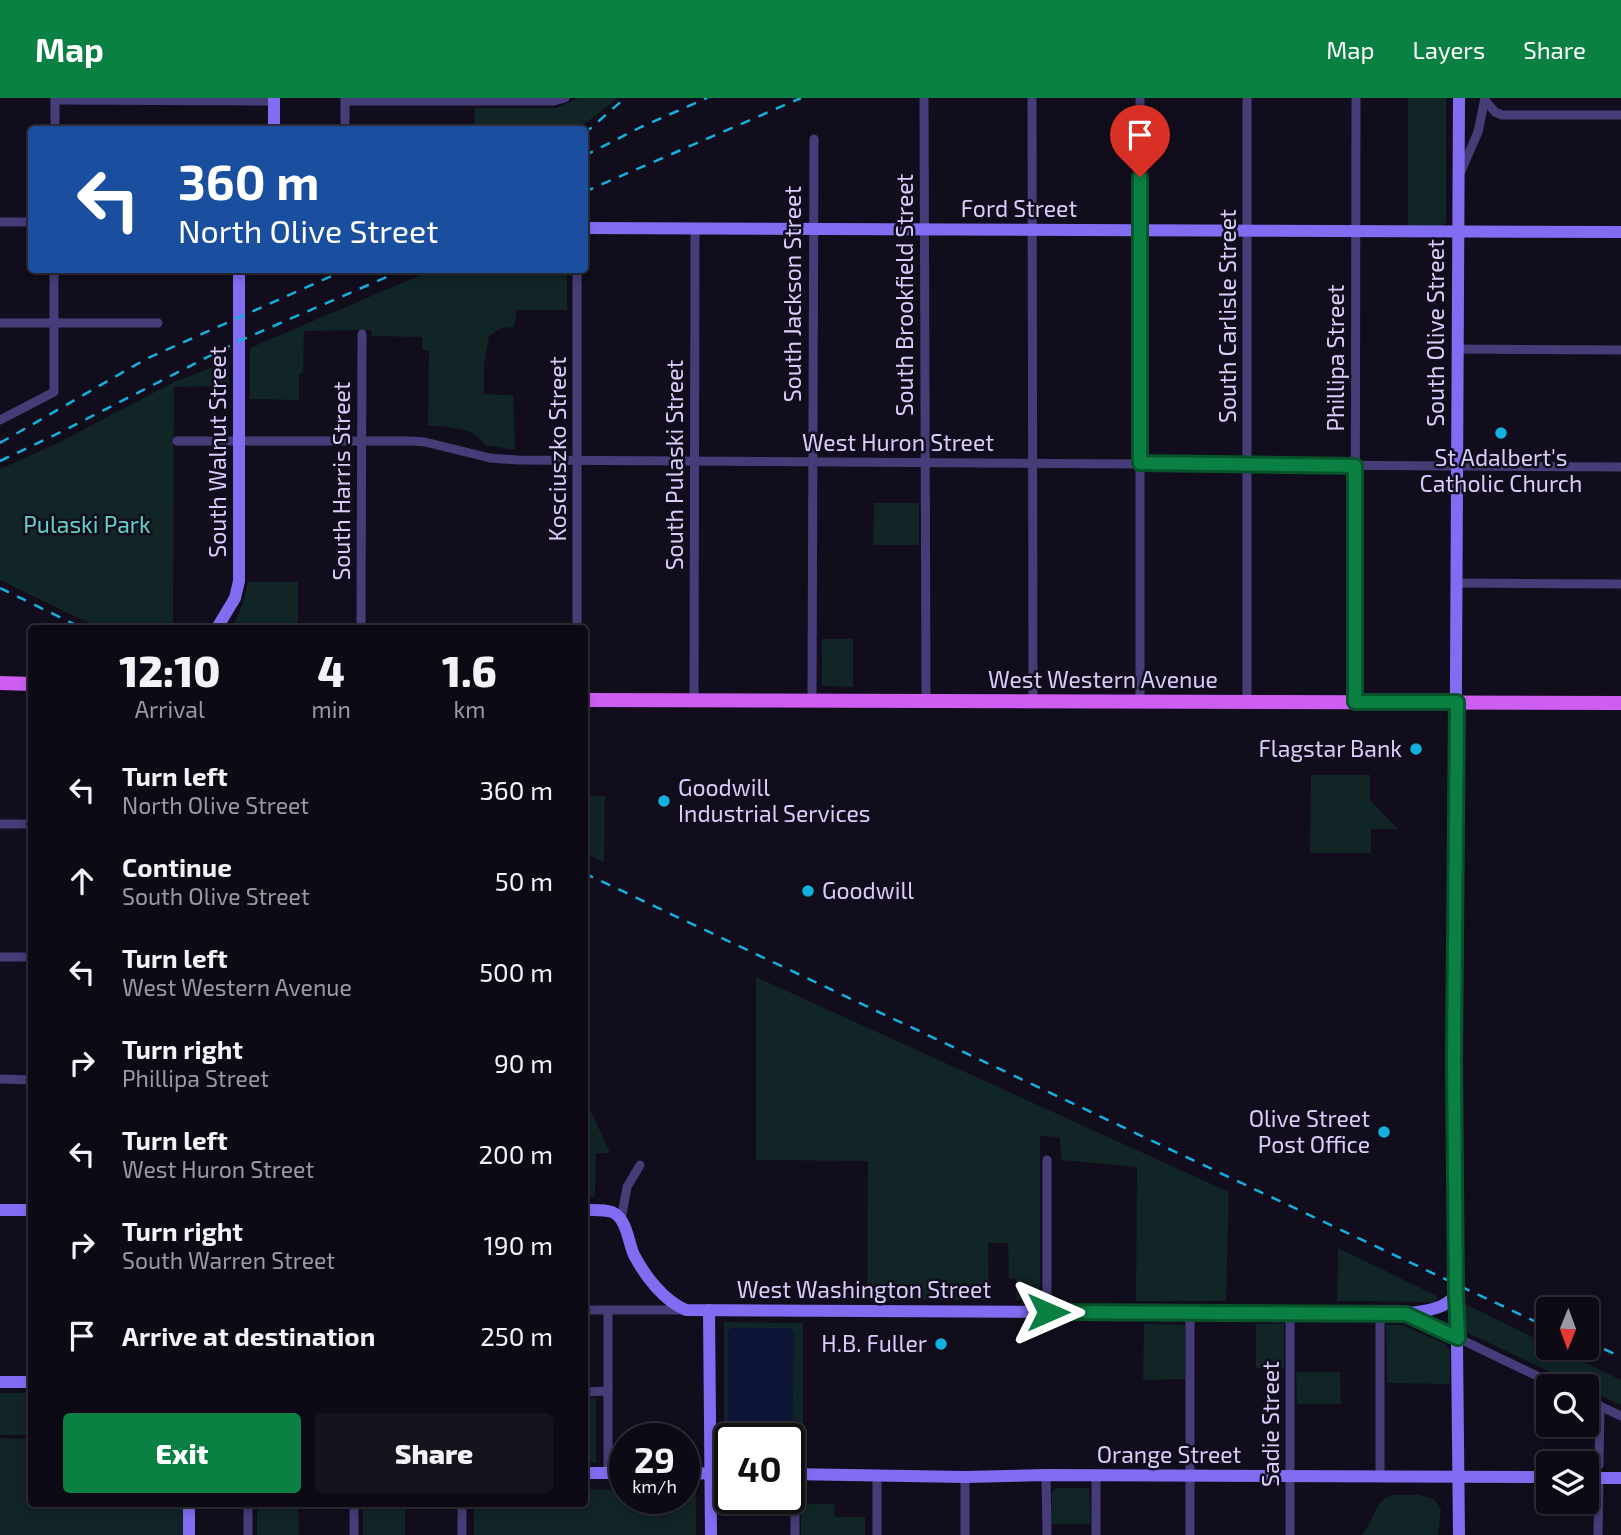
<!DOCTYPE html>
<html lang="en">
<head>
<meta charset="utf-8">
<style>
	body { margin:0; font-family:"Exo 2",sans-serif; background:#17131e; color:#f1f3f6; height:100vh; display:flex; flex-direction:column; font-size:26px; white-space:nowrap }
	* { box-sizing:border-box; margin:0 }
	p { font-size:23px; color:#9b9aa0 }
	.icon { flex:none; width:38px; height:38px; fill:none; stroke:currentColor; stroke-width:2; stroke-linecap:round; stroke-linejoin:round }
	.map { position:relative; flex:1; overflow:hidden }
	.details { position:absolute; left:28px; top:527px; width:560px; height:882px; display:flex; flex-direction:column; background:#0e0a15; border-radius:7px; box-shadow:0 4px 10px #0003,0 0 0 2px #2e2b34 }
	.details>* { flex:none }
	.top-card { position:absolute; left:28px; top:28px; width:560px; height:147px; border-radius:7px; box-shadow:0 4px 10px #0003,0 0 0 2px #2e2b34; background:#1a4fa0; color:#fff; overflow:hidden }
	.needle { width:46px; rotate:181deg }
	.fabs { position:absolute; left:1536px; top:1199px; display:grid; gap:14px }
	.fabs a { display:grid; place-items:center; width:63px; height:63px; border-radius:7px; background:#0e0a15; box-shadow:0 4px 10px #0003,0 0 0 2px #2e2b34; font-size:35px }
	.speed { position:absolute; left:609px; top:1325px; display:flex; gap:14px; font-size:35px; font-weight:700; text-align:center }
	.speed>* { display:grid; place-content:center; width:91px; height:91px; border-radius:50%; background:#0e0a15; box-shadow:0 4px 10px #0003,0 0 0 2px #2e2b34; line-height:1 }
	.speed small { font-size:18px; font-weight:400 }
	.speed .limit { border:4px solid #111; border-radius:10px; background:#fff; color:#111 }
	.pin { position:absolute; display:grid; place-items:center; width:60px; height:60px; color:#fff; margin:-72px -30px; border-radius:50% 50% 50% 0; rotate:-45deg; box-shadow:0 0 7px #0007 }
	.pin .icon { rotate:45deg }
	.me { position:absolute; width:77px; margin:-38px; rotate:90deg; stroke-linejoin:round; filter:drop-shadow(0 0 5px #0008) }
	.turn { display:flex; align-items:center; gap:24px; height:147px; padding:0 35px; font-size:32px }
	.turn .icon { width:91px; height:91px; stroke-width:2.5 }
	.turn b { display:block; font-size:49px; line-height:60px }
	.eta { display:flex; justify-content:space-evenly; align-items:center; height:119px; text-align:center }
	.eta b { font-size:42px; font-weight:800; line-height:49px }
	.button { display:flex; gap:14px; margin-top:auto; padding:14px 35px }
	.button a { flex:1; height:80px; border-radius:7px; background:#0b8043; color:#fff; font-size:28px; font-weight:800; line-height:80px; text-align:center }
	.button a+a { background:#17131e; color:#f1f3f6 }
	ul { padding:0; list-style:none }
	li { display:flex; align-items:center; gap:21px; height:91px; padding:0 35px }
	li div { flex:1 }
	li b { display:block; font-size:26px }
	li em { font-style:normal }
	header { display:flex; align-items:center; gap:42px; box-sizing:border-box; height:98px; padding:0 35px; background:#0b8043; color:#fff }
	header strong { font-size:33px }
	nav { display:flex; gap:38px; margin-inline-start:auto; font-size:24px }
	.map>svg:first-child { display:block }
	.green { fill:#112426 }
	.water { fill:#0d1636 }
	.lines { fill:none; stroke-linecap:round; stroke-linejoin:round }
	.street { stroke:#463c77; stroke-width:9 }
	.secondary { stroke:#816df2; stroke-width:12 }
	.primary { stroke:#cd5ef1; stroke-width:14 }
	.rail { stroke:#14b1df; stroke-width:2.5; stroke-dasharray:10 9; stroke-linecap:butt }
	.route-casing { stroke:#07532c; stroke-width:18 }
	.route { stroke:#0b8043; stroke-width:12 }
	.poi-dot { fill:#14b1df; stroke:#120d1c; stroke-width:2.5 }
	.labels { text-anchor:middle; stroke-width:5; stroke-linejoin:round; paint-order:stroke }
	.street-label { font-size:23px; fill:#d8cdfb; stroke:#120d1c }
	.poi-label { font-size:23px; fill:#d8cdfb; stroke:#120d1c; text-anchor:end }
	.park-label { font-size:23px; fill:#61d3c5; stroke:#120d1c }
</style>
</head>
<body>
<header>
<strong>Map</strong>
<nav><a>Map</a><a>Layers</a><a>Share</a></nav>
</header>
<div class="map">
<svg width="1621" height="1437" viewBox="0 0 1621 1437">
	<rect width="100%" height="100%" fill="#120d1c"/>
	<!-- green -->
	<g class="green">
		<polygon points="579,0 618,0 578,31 474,31 475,10 556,10"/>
		<polygon points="1408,0 1446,0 1446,124 1443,128 1408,129"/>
		<path d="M432,172H567V212H517L514,229L502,230L489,238L484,266V296L513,297L515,352L485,347C474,329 447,329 428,327L429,252H422V239L372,238L371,232L304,233L303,275L299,276V302L250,301V250Z"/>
		<polygon points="229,263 229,288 174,289 173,530 99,530 0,482 0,371 58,345 174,284"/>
		<polygon points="874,405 919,405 919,447 873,447"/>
		<polygon points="248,484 298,484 298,528 232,530 242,508"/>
		<polygon points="822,541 853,541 853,589 822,588"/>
		<polygon points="1311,677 1370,677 1370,702 1398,731 1371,731 1371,755 1310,755"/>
		<polygon points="585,698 605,698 604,764 585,755"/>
		<polygon points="756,879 1229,1094 1226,1203 1136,1203 1137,1069 1061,1062 1060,1039 1040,1038 1040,1202 1016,1202 1016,1181 1009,1180 1008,1145 988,1145 989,1202 867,1202 868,1063 756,1062"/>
		<polygon points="585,1000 610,1055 596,1055 595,1099 585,1099"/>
		<polygon points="1338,1150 1437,1198 1436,1204 1337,1203"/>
		<polygon points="1465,1206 1549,1247 1549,1250 1555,1250 1621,1282 1621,1307 1587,1291 1587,1288 1580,1288 1470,1236 1467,1233"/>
		<polygon points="724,1224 803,1225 803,1366 789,1365 789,1340 730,1340 730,1365 724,1365"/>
		<polygon points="1144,1226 1185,1227 1185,1281 1143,1282"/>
		<rect x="1256" y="1226" width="28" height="44"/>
		<polygon points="1386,1227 1403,1227 1445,1246 1450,1253 1450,1286 1387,1285"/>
		<polygon points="1296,1274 1340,1274 1341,1306 1297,1306"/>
		<rect x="0" y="1295" width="26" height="42"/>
		<polygon points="585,1300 596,1300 596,1365 585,1364"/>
		<polygon points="0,1340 31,1341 32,1405 183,1405 183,1437 0,1437"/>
		<polygon points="1056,1390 1089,1390 1091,1426 1051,1426 1052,1395"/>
		<polygon points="585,1391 625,1392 625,1400 684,1400 684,1392 696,1392 696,1437 474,1437 474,1405 584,1405"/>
		<path d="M1392,1397H1418L1434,1401L1441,1412L1438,1437H1362C1375,1423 1373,1404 1392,1397Z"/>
		<polygon points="257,1405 298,1405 299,1437 257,1437"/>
		<rect x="363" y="1405" width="42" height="32"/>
		<polygon points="801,1406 834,1406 835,1419 865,1419 865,1437 801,1437"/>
	</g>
	<!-- water -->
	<polygon class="water" points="731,1230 790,1230 794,1235 792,1353 789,1356 789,1340 730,1340 730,1354 728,1353 728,1233"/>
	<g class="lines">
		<!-- street -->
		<g class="street">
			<polyline points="924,0 926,604"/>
			<polyline points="1032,0 1033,604"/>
			<polyline points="55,2 274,3"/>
			<polyline points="345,3 554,3 565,0"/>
			<polyline points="1486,3 1495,14 1502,17 1621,17"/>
			<polyline points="55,32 55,0"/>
			<polyline points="345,32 345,0"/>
			<polyline points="1461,73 1478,34 1485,0"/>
			<polyline points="0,124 32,124"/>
			<polyline points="577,172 577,530"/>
			<polyline points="0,225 158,225"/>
			<polyline points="1457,251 1621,252"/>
			<polyline points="0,322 54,294 54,172"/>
			<polyline points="177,343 412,343 425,344 490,360 518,362 1621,369"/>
			<polyline points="1458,485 1621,486"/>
			<polyline points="361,530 362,236"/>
			<polyline points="694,602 695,131"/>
			<polyline points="812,603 814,41"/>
			<polyline points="1140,605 1140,0"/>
			<polyline points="1247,605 1247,0"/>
			<polyline points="1355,605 1356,0"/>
			<polyline points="0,726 32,726"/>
			<polyline points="0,859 32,859"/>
			<polyline points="0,981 32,982"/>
			<polyline points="1047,1062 1047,1214"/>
			<polyline points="621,1122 627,1089 640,1067"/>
			<polyline points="584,1212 684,1212"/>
			<polyline points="1290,1215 1290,1437"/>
			<polyline points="1458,1240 1558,1288"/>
			<polyline points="584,1294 608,1293"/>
			<polyline points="1587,1302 1621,1318"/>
			<polyline points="1599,1367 1600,1308"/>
			<polyline points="608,1375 608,1212"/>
			<polyline points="795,1376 795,1437"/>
			<polyline points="877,1376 877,1437"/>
			<polyline points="1046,1377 1047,1437"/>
			<polyline points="1096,1377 1096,1437"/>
			<polyline points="1380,1378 1380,1215"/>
			<polyline points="965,1379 965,1437"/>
			<polyline points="354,1405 354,1437"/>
			<polyline points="462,1405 462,1437"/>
			<polyline points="248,1437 248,1405"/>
			<polyline points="1190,1437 1190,1214"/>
			<polyline points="1598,1437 1599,1380"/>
		</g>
		<!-- secondary -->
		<g class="secondary">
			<polyline points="274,0 274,32"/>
			<polyline points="584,130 1621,134"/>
			<polyline points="217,530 235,500 239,483 239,172"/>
			<polyline points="0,1112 32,1112"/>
			<path d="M584,1112C593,1112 604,1111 612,1114C627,1120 628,1144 634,1157C645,1178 664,1203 686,1212L1406,1216L1458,1240"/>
			<polyline points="709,1212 711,1437"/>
			<path d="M1406,1216C1426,1212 1442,1213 1456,1197"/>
			<polyline points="0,1284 32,1284"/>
			<polyline points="584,1375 625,1375"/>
			<polyline points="684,1375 730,1376"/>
			<polyline points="789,1376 965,1379 1046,1377 1549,1379"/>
			<polyline points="1587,1380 1621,1380"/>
			<polyline points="189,1405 189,1437"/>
			<polyline points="1459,1437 1454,962 1459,0"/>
		</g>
		<!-- primary -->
		<g class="primary">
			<polyline points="0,585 32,586"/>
			<polyline points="584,602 1621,605"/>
		</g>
		<!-- rail -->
		<g class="rail">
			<polyline points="584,36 625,0"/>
			<polyline points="584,58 641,29 707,0"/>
			<polyline points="584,94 801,0"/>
			<polyline points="0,345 146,261 345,172"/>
			<polyline points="0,363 61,334 239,243 403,172"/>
			<polyline points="0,490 82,530"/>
			<polyline points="584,775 1549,1230"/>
			<polyline points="1587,1243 1621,1259"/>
		</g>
	</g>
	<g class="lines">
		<defs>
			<polyline id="route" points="1048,1214 1406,1216 1458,1240 1456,1197 1454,962 1457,604 1355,604 1355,368 1140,365 1140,79"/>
		</defs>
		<!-- route casing -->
		<use href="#route" class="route-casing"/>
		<!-- route -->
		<use href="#route" class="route"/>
	</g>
	<!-- markers -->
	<g class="poi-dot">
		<circle cx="1501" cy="335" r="7"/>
		<circle cx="1416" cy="651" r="7"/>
		<circle cx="664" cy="703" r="7"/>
		<circle cx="808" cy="793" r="7"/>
		<circle cx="1384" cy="1034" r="7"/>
		<circle cx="941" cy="1246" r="7"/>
	</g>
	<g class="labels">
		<!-- street labels -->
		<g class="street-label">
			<text x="1019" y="119">Ford Street</text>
			<text transform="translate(793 196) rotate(-90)" y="8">South Jackson Street</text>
			<text transform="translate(905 197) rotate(-90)" y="8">South Brookfield Street</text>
			<text transform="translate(1228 218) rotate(-90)" y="8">South Carlisle Street</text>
			<text transform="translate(1436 235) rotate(-90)" y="8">South Olive Street</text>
			<text transform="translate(1336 260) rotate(-90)" y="8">Phillipa Street</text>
			<text x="898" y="353">West Huron Street</text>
			<text transform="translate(558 351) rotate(-90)" y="8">Kosciuszko Street</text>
			<text transform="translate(218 354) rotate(-90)" y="8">South Walnut Street</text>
			<text transform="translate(675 367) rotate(-90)" y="8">South Pulaski Street</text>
			<text transform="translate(342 383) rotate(-90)" y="8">South Harris Street</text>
			<text x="1103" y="590">West Western Avenue</text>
			<text x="864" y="1200">West Washington Street</text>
			<text transform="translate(1271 1326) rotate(-90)" y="8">Sadie Street</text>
			<text x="1169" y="1365">Orange Street</text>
		</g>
		<!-- poi labels -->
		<g class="poi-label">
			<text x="1501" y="368" text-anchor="middle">St Adalbert's<tspan x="1501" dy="26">Catholic Church</tspan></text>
			<text x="1402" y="659">Flagstar Bank</text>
			<text x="678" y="698" text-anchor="start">Goodwill<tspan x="678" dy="26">Industrial Services</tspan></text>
			<text x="822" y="801" text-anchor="start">Goodwill</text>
			<text x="1370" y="1029">Olive Street<tspan x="1370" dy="26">Post Office</tspan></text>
			<text x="927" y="1254">H.B. Fuller</text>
		</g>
		<!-- park labels -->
		<g class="park-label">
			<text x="87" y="435">Pulaski Park</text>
		</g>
	</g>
</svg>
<div class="fabs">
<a><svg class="needle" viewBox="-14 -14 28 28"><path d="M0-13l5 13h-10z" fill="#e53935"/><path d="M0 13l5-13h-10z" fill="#9b9aa0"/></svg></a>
<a><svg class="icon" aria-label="search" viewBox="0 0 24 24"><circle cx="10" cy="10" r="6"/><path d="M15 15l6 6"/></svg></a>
<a><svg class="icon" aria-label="layers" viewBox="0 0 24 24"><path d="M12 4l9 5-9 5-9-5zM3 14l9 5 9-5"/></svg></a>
</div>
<div class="speed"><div>29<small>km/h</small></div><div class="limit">40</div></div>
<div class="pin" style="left:1140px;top:79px;background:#d93025"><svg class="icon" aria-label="arrive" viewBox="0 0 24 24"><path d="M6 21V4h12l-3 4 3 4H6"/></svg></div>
<svg class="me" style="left:1048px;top:1214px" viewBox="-20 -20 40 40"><path d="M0-17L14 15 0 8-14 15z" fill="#0b8043" stroke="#fff" stroke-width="4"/></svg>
<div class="top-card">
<div class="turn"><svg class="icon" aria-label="left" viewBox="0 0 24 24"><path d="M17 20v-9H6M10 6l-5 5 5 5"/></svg><div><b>360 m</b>North Olive Street</div></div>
</div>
<section class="details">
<div class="eta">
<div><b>12:10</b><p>Arrival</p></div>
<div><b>4</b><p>min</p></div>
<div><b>1.6</b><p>km</p></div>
</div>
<ul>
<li><svg class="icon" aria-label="left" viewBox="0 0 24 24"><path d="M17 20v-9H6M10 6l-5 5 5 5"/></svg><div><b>Turn left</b><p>North Olive Street</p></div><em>360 m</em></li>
<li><svg class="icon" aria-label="ahead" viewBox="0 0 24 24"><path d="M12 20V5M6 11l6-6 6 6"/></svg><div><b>Continue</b><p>South Olive Street</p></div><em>50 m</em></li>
<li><svg class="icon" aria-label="left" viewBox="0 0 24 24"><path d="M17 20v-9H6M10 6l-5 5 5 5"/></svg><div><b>Turn left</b><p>West Western Avenue</p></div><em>500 m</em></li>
<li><svg class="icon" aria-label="right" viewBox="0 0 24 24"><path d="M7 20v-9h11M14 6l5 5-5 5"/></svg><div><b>Turn right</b><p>Phillipa Street</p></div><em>90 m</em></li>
<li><svg class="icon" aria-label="left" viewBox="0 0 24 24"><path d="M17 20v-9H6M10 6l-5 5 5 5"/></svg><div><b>Turn left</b><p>West Huron Street</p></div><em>200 m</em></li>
<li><svg class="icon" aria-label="right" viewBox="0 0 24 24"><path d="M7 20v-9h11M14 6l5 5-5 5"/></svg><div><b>Turn right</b><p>South Warren Street</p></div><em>190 m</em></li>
<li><svg class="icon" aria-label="arrive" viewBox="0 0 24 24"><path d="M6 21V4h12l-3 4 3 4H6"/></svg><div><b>Arrive at destination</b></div><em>250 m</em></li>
</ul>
<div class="button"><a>Exit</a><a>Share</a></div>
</section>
</div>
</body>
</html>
